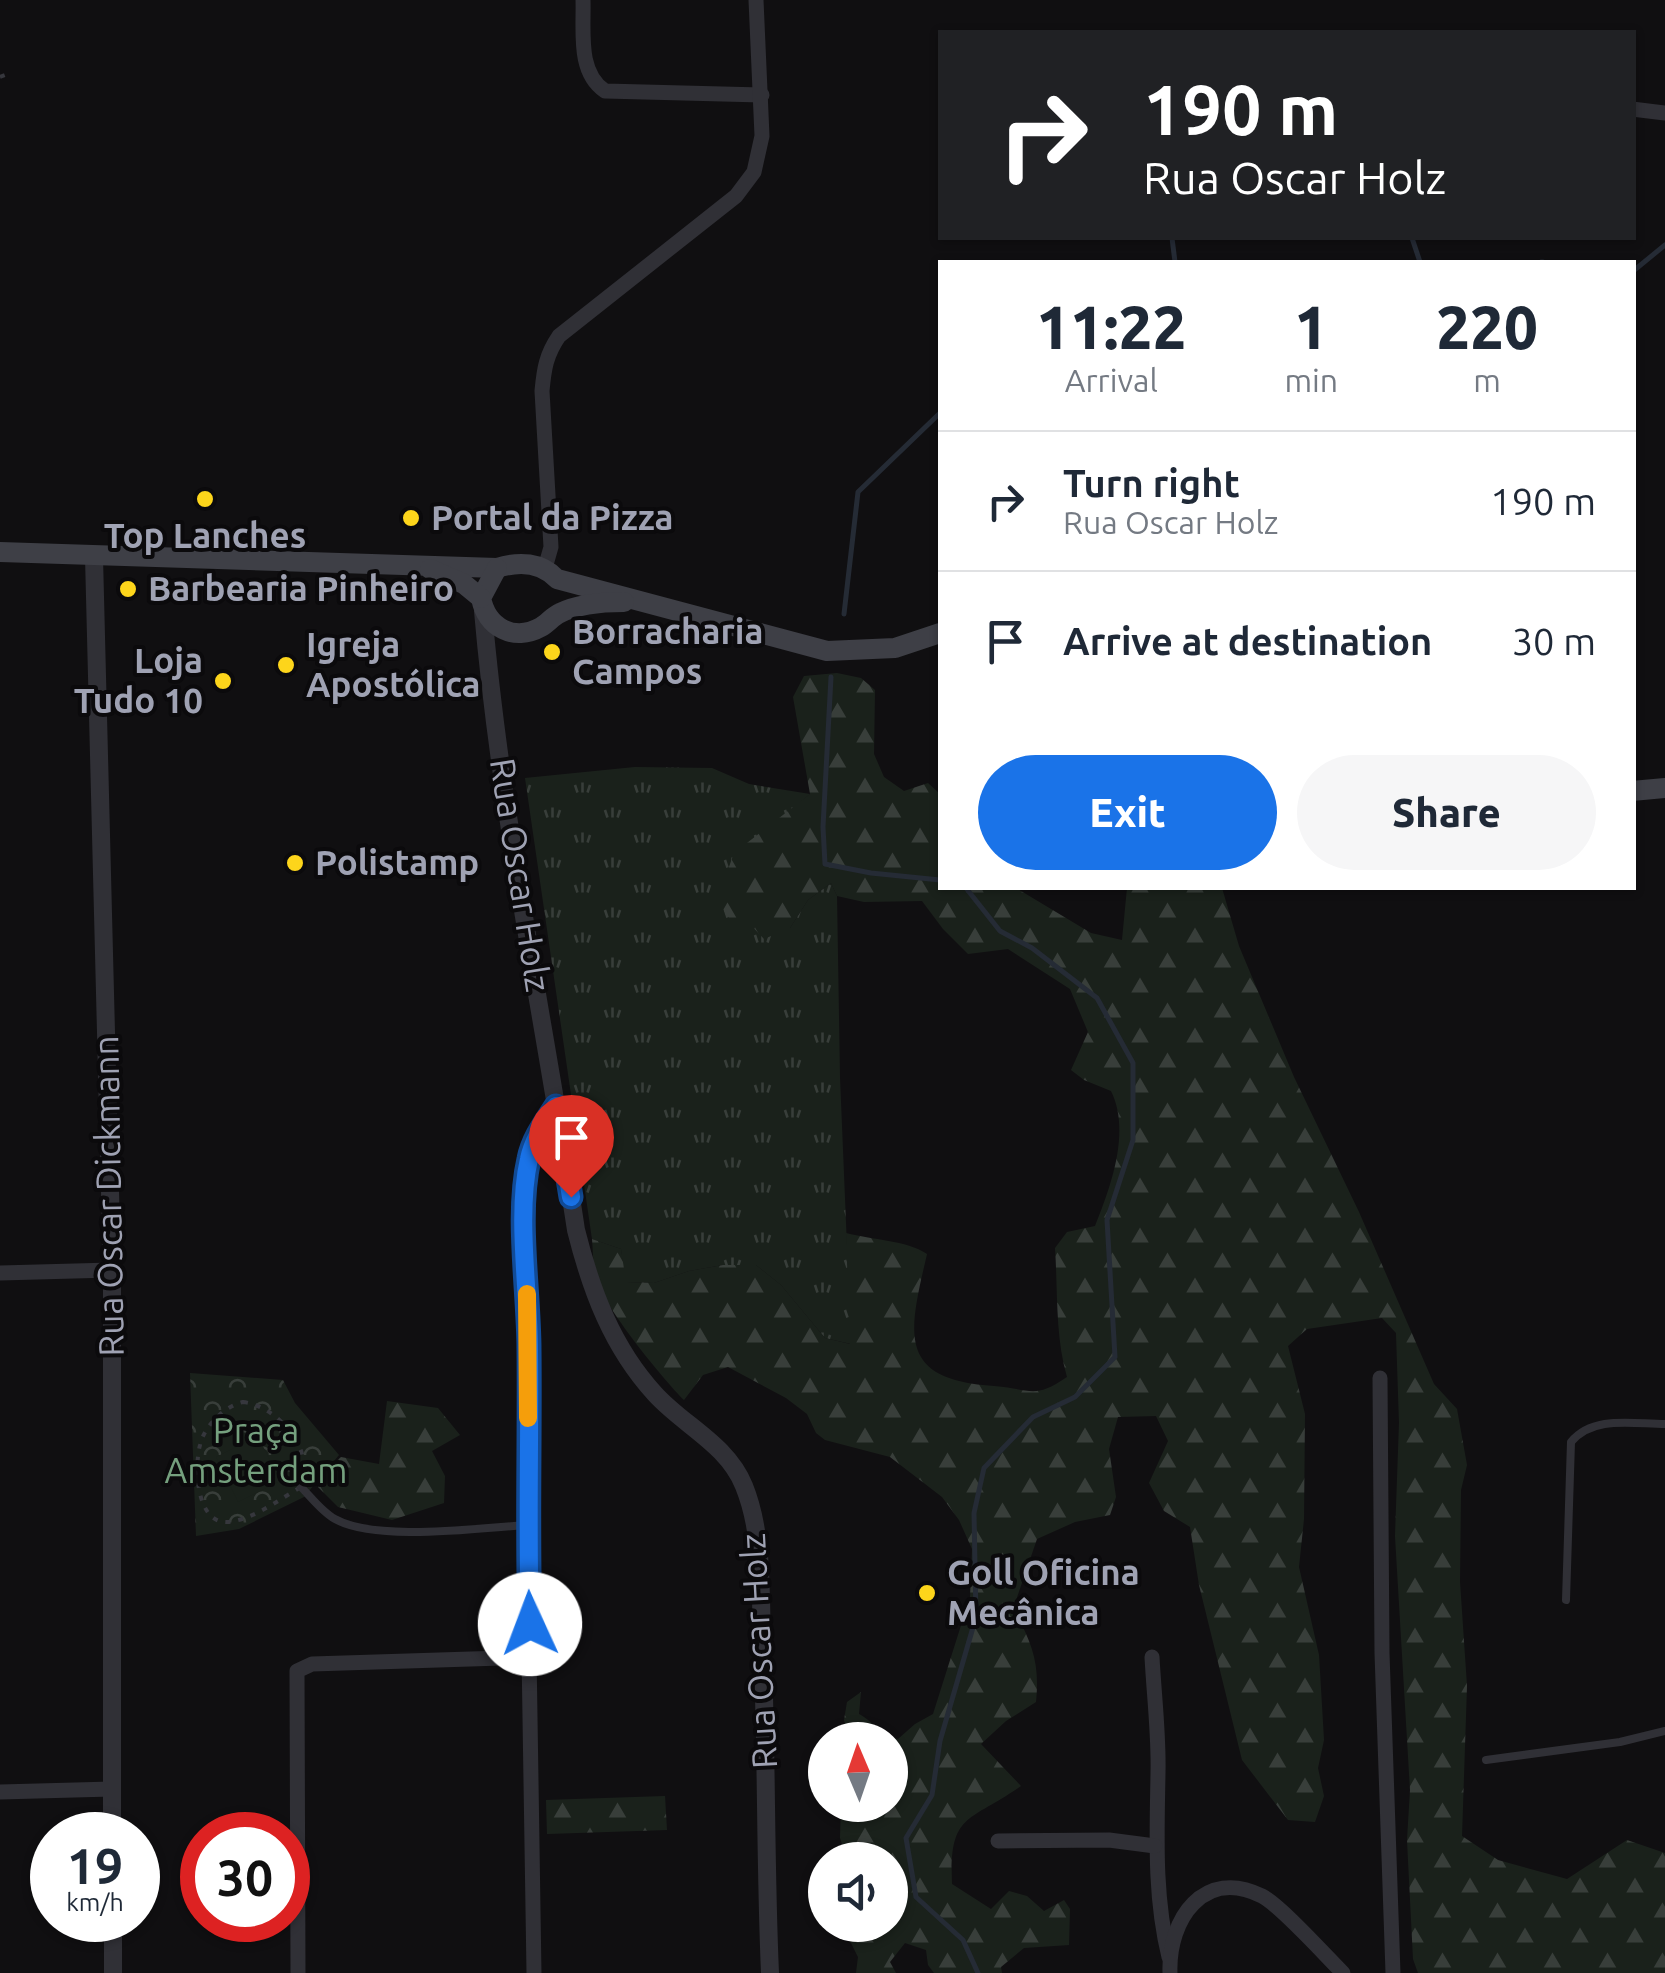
<!DOCTYPE html>
<html lang="en">
<head>
<meta charset="utf-8">
<style>
	body { margin:0; font-family:Ubuntu,sans-serif; background:#f6f6f7; color:#1f2937; height:100vh; display:flex; flex-direction:column; font-size:38px; white-space:nowrap }
	* { box-sizing:border-box; margin:0 }
	p { font-size:32px; color:#747a83 }
	.icon { flex:none; width:55px; height:55px; fill:none; stroke:currentColor; stroke-width:2; stroke-linecap:round; stroke-linejoin:round }
	.map { position:relative; flex:1; overflow:hidden }
	.details { position:absolute; left:938px; top:260px; width:698px; height:630px; display:flex; flex-direction:column; background:#fff; border-radius:0px; box-shadow:0 2px 8px #0004 }
	.details>* { flex:none }
	.guide { position:absolute; left:938px; top:30px; width:698px; height:210px; border-radius:0px; box-shadow:0 2px 8px #0004; background:#202124; color:#fff; overflow:hidden }
	.needle { width:65px; rotate:358deg }
	.controls { position:absolute; left:808px; top:1722px; display:grid; gap:20px }
	.controls a { display:grid; place-items:center; width:100px; height:100px; border-radius:50%; background:#fff; box-shadow:0 2px 8px #0004; font-size:50px }
	.speed { position:absolute; left:30px; top:1812px; display:flex; gap:20px; font-size:50px; font-weight:700; text-align:center }
	.speed>* { display:grid; place-content:center; width:130px; height:130px; border-radius:50%; background:#fff; box-shadow:0 2px 8px #0004; line-height:1 }
	.speed small { font-size:25px; font-weight:400 }
	.speed .limit { border:15px solid #d22; background:#fff; color:#111 }
	.pin { position:absolute; display:grid; place-items:center; width:85px; height:85px; color:#fff; margin:-102px -42px; border-radius:50% 50% 50% 0; rotate:-45deg; box-shadow:0 0 10px #0007 }
	.pin .icon { rotate:45deg }
	.me { position:absolute; width:110px; margin:-55px; rotate:358deg; stroke-linejoin:round; filter:drop-shadow(0 0 8px #0008) }
	.turn { display:flex; align-items:center; gap:35px; height:210px; padding:0 40px; font-size:45px }
	.turn .icon { width:130px; height:130px; stroke-width:2.5 }
	.turn b { display:block; font-size:70px; line-height:85px }
	.eta { display:flex; justify-content:space-evenly; align-items:center; height:170px; text-align:center }
	.eta b { font-size:60px; font-weight:800; line-height:70px }
	.cta { display:flex; gap:20px; margin-top:auto; padding:20px 40px }
	.cta a { flex:1; height:115px; border-radius:60px; background:#1a73e8; color:#fff; font-size:40px; font-weight:800; line-height:115px; text-align:center }
	.cta a+a { background:#f6f6f7; color:#1f2937 }
	ul { padding:0; list-style:none }
	li { display:flex; align-items:center; gap:30px; height:140px; padding:0 40px; border-top:2px solid #e0e1e3 }
	li div { flex:1 }
	li b { display:block; font-size:38px }
	li em { font-style:normal }
	.map>svg:first-child { display:block }
	.grass { fill:url(#grass-tufts) }
	.forest { fill:url(#forest-firs) }
	.park { fill:url(#park-crowns) }
	.pitch { fill:#1a211b }
	.lines { fill:none; stroke-linecap:round; stroke-linejoin:round }
	.stream { stroke:#252b35; stroke-width:5 }
	.path { stroke:#36373d; stroke-width:4; stroke-dasharray:5 8; stroke-linecap:butt }
	.service { stroke:#303036; stroke-width:8 }
	.minor { stroke:#303036; stroke-width:15 }
	.tertiary { stroke:#303036; stroke-width:18 }
	.secondary { stroke:#3e3f46; stroke-width:20 }
	.route-casing { stroke:#114b97; stroke-width:25 }
	.route { stroke:#1a73e8; stroke-width:18 }
	.slow { stroke:#f59e0b; stroke-width:18 }
	.poi-dot { fill:#fdd51b; stroke:#0b0a0c; stroke-width:4 }
	.labels { text-anchor:middle; stroke-width:8; stroke-linejoin:round; paint-order:stroke }
	.poi-label { font-size:35px; font-weight:bold; fill:#9fa2b3; stroke:#0b0a0c; text-anchor:start }
	.street-label { font-size:35px; fill:#9fa2b3; stroke:#0b0a0c }
	.park-label { font-size:35px; fill:#75a07e; stroke:#0b0a0c }
</style>
</head>
<body>
<div class="map">
<svg width="1665" height="1973" viewBox="0 0 1665 1973">
	<defs>
		<pattern id="grass-tufts" width="24" height="20" patternUnits="userSpaceOnUse" patternTransform="scale(2.5)"><rect width="24" height="20" fill="#1a211b"/><path d="M3 7l-1-3M5 7V3M7 7l1-3M15 17l-1-3M17 17v-4M19 17l1-3" fill="none" stroke="#383e3a"/></pattern>
		<pattern id="forest-firs" width="22" height="20" patternUnits="userSpaceOnUse" patternTransform="scale(2.5)"><rect width="22" height="20" fill="#1a211b"/><path d="M5 1l3.5 6h-7zM16 11l3.5 6h-7z" fill="#383e3a"/></pattern>
		<pattern id="park-crowns" width="20" height="18" patternUnits="userSpaceOnUse" patternTransform="scale(2.5)"><rect width="20" height="18" fill="#1a211b"/><path d="M2 6a3 3 0 1 1 6 0M12 15a3 3 0 1 1 6 0" fill="none" stroke="#383e3a"/></pattern>
	</defs>
	<rect width="100%" height="100%" fill="#100f11"/>
	<!-- grass -->
	<polygon class="grass" points="635,767 712,768 749,784 810,794 786,814 790,928 808,900 831,883 837,896 840,1078 851,1344 825,1338 781,1285 756,1265 723,1265 689,1271 654,1283 625,1282 621,1249 592,1239 525,778"/>
	<!-- forest -->
	<g class="forest">
		<path d="M837,673L861,678L875,690L874,754L884,777L904,791L928,783L940,794V888H1016L1091,933L1122,940L1127,888H1222L1239,946L1294,1077L1359,1212L1434,1384L1457,1409L1467,1465L1461,1490L1460,1582L1467,1686L1462,1836L1498,1860L1567,1879L1627,1840L1665,1853V1973H1418L1413,1959L1407,1840L1410,1790L1395,1536L1399,1423L1396,1333L1382,1318L1307,1329L1288,1346L1305,1414L1304,1519L1299,1567L1319,1655L1324,1740L1318,1768L1324,1796L1315,1822L1288,1820L1242,1760L1199,1585L1190,1527L1164,1511L1149,1483L1168,1441L1156,1416L1118,1417L1109,1449L1116,1497L1110,1515L1075,1522L1037,1539L1013,1609C1032,1642 1040,1663 1036,1702L1006,1721L981,1744L1021,1786C969,1823 949,1812 952,1884L991,1909L1009,1891L1027,1896L1044,1911L1064,1900L1070,1909L1069,1945L1024,1948L1001,1967L1002,1973H934L928,1965L926,1950L905,1943L890,1962L896,1973H856L858,1957L847,1935L850,1925H890V1860H844L846,1856L840,1838L841,1805H890V1740H849L844,1720L847,1702L861,1692L859,1714C874,1722 881,1736 898,1739L915,1724L933,1714L970,1597L972,1549L959,1520L942,1497L890,1457L825,1440L816,1433L807,1414L786,1398L728,1367L703,1375L684,1400C663,1379 603,1306 596,1278C593,1266 593,1251 592,1239L621,1249L626,1282L654,1283L689,1271L723,1265H756L781,1285L825,1338L850,1344L846,1233C872,1240 906,1240 927,1254C909,1332 895,1380 994,1386C1032,1389 1033,1400 1067,1377C1055,1335 1058,1292 1055,1248L1067,1232L1095,1226C1111,1186 1131,1131 1111,1091L1084,1080L1071,1070L1088,1032L1070,989L1008,949L968,954L943,929L922,901L864,902L837,896L831,883L808,900L790,928L764,939L749,923L729,918L717,900L734,853L810,794L793,697L804,676Z"/>
		<polygon points="387,1401 438,1408 460,1435 432,1451 445,1476 444,1503 392,1520 338,1507 318,1487 323,1473 341,1457 379,1464"/>
		<polygon points="665,1796 667,1830 547,1834 546,1800"/>
	</g>
	<!-- park -->
	<polygon class="park" points="190,1373 283,1380 295,1403 339,1455 304,1497 239,1529 196,1536"/>
	<!-- pitch -->
	<polygon class="pitch" points="258,1436 280,1481 238,1502 216,1457"/>
	<g class="lines">
		<!-- stream -->
		<g class="stream">
			<polyline points="1172,238 1175,262"/>
			<polyline points="1412,238 1420,262"/>
			<polyline points="1541,262 1543,262"/>
			<polyline points="1632,272 1665,245"/>
			<polyline points="844,614 858,492 940,413"/>
			<polyline points="831,677 823,827 825,864 871,873 940,880"/>
			<polyline points="966,888 1000,931 1032,948 1097,998 1133,1063 1133,1140 1107,1220 1115,1357 1075,1397 1033,1417 984,1468 974,1513 976,1617 940,1741 932,1795 906,1838 916,1897 963,1940 978,1973"/>
		</g>
		<!-- path -->
		<g class="path">
			<polyline points="0,77 8,74"/>
			<path d="M243,1402C268,1405 295,1429 302,1454C305,1465 302,1477 301,1487C280,1499 254,1519 229,1522C196,1525 194,1468 200,1445C204,1426 225,1406 243,1402Z"/>
		</g>
		<!-- service -->
		<g class="service">
			<path d="M301,1487C311,1497 322,1512 335,1519C376,1542 478,1528 527,1525"/>
			<path d="M1566,1600L1571,1442C1593,1415 1633,1424 1665,1424"/>
			<polyline points="1486,1760 1620,1742 1665,1731"/>
		</g>
		<!-- minor -->
		<g class="minor">
			<path d="M583,0C584,31 577,72 605,91L762,95"/>
			<polyline points="1632,109 1665,113"/>
			<path d="M545,568L551,547L542,391C544,369 546,355 559,336L736,196L754,172L762,136L756,0"/>
			<polyline points="0,1273 112,1270"/>
			<polyline points="1380,1378 1382,1653 1393,1973"/>
			<path d="M1152,1657C1154,1695 1159,1735 1158,1773C1157,1835 1154,1896 1169,1957"/>
			<polyline points="0,1792 112,1789"/>
			<polyline points="998,1841 1109,1840 1155,1846"/>
			<polyline points="298,1973 297,1671 312,1664 530,1657"/>
			<polyline points="534,1973 527,1525 529,1348 524,1199 528,1160 536,1136 557,1105"/>
			<path d="M1170,1973C1168,1919 1204,1867 1262,1896C1280,1905 1326,1956 1343,1973"/>
		</g>
		<!-- tertiary -->
		<g class="tertiary">
			<polyline points="94,557 112,1270 112,1835"/>
			<path d="M483,611C501,818 545,1024 576,1230C591,1290 612,1347 655,1394C684,1426 727,1444 744,1486C763,1533 760,1587 762,1637C767,1749 765,1861 770,1973"/>
			<polyline points="113,1920 113,1973"/>
		</g>
		<!-- secondary -->
		<g class="secondary">
			<path d="M0,552L497,568C519,561 541,562 557,579L827,651L895,648L940,633"/>
			<path d="M497,568L481,598C487,628 514,642 541,627C548,623 553,616 560,613C578,604 605,602 624,602"/>
			<polyline points="430,569 464,584 481,598"/>
			<polyline points="1632,791 1665,788"/>
		</g>
	</g>
	<g class="lines">
		<defs>
			<path id="route" d="M530,1624C527,1533 530,1441 529,1350C529,1292 516,1215 529,1159C533,1139 545,1123 556,1106L571,1197"/>
		</defs>
		<!-- route casing -->
		<use href="#route" class="route-casing"/>
		<!-- route -->
		<use href="#route" class="route"/>
		<!-- slow -->
		<polyline class="slow" points="527,1294 528,1418"/>
	</g>
	<!-- markers -->
	<g class="poi-dot">
		<circle cx="205" cy="499" r="10"/>
		<circle cx="411" cy="518" r="10"/>
		<circle cx="128" cy="589" r="10"/>
		<circle cx="552" cy="652" r="10"/>
		<circle cx="286" cy="665" r="10"/>
		<circle cx="223" cy="681" r="10"/>
		<circle cx="295" cy="863" r="10"/>
		<circle cx="927" cy="1593" r="10"/>
	</g>
	<g class="labels">
		<!-- poi labels -->
		<g class="poi-label">
			<text x="431" y="530">Portal da Pizza</text>
			<text x="205" y="548" text-anchor="middle">Top Lanches</text>
			<text x="148" y="601">Barbearia Pinheiro</text>
			<text x="572" y="644">Borracharia<tspan x="572" dy="40">Campos</tspan></text>
			<text x="306" y="657">Igreja<tspan x="306" dy="40">Apostólica</tspan></text>
			<text x="203" y="673" text-anchor="end">Loja<tspan x="203" dy="40">Tudo 10</tspan></text>
			<text x="315" y="875">Polistamp</text>
			<text x="947" y="1585">Goll Oficina<tspan x="947" dy="40">Mecânica</tspan></text>
		</g>
		<!-- street labels -->
		<g class="street-label">
			<text transform="translate(520 875) rotate(81)" y="12">Rua Oscar Holz</text>
			<text transform="translate(109 1196) rotate(-91)" y="12">Rua Oscar Dickmann</text>
			<text transform="translate(759 1651) rotate(-93)" y="12">Rua Oscar Holz</text>
		</g>
		<!-- park labels -->
		<g class="park-label">
			<text x="256" y="1443">Praça<tspan x="256" dy="40">Amsterdam</tspan></text>
		</g>
	</g>
</svg>
<div class="controls">
<a><svg class="needle" viewBox="-14 -14 28 28"><path d="M0-13l5 13h-10z" fill="#e53935"/><path d="M0 13l5-13h-10z" fill="#747a83"/></svg></a>
<a><svg class="icon" aria-label="sound" viewBox="0 0 24 24"><path d="M4 9h4l5-4v14l-5-4H4zM17 9q2 3 0 6"/></svg></a>
</div>
<div class="speed"><div>19<small>km/h</small></div><div class="limit">30</div></div>
<div class="pin" style="left:571px;top:1197px;background:#d93025"><svg class="icon" aria-label="arrive" viewBox="0 0 24 24"><path d="M6 21V4h12l-3 4 3 4H6"/></svg></div>
<svg class="me" style="left:530px;top:1624px" viewBox="-20 -20 40 40"><circle r="19" fill="#fff"/><path d="M0-13L10 11 0 6-10 11z" fill="#1a73e8"/></svg>
<div class="guide">
<div class="turn"><svg class="icon" aria-label="right" viewBox="0 0 24 24"><path d="M7 20v-9h11M14 6l5 5-5 5"/></svg><div><b>190 m</b>Rua Oscar Holz</div></div>
</div>
<section class="details">
<div class="eta">
<div><b>11:22</b><p>Arrival</p></div>
<div><b>1</b><p>min</p></div>
<div><b>220</b><p>m</p></div>
</div>
<ul>
<li><svg class="icon" aria-label="right" viewBox="0 0 24 24"><path d="M7 20v-9h11M14 6l5 5-5 5"/></svg><div><b>Turn right</b><p>Rua Oscar Holz</p></div><em>190 m</em></li>
<li><svg class="icon" aria-label="arrive" viewBox="0 0 24 24"><path d="M6 21V4h12l-3 4 3 4H6"/></svg><div><b>Arrive at destination</b></div><em>30 m</em></li>
</ul>
<div class="cta"><a>Exit</a><a>Share</a></div>
</section>
</div>
</body>
</html>
